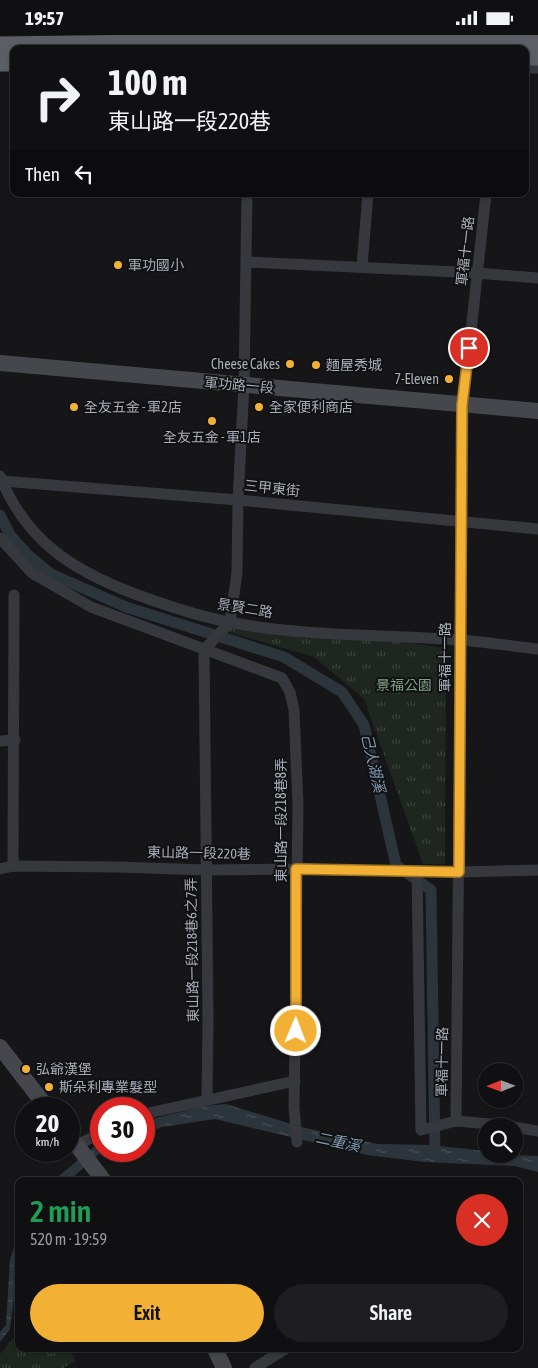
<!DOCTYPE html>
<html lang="en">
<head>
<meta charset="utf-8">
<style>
	body { margin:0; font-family:"Asap Condensed","Noto Sans TC",sans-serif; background:#1e1e20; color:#f1f3f6; height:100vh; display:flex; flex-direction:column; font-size:19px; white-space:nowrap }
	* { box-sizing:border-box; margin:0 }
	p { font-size:16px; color:#9c9d9f }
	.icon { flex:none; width:28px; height:28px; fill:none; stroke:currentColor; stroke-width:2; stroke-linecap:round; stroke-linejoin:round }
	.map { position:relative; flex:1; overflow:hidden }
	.sheet { position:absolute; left:15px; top:1142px; width:508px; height:175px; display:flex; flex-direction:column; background:#101012; border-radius:10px; box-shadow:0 1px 4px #0004,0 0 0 1px #303032 }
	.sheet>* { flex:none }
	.guide { position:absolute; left:10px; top:10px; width:519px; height:152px; border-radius:10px; box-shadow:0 1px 4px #0004,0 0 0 1px #303032; background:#101012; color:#f1f3f6; overflow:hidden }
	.needle { width:32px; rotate:269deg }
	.buttons { position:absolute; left:478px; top:1028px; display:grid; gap:10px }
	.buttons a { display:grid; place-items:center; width:45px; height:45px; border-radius:50%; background:#101012; box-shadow:0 1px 4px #0004,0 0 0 1px #303032; font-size:25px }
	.speed { position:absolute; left:15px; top:1062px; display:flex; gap:10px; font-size:25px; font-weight:700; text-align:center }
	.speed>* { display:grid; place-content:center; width:65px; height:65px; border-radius:50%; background:#101012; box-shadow:0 1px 4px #0004,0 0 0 1px #303032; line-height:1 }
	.speed small { font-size:12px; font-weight:400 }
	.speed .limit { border:8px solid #d22; background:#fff; color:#111 }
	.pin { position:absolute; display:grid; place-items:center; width:42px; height:42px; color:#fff; margin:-21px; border:2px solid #fff; border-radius:50%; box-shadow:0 1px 5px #0007 }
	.me { position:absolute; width:55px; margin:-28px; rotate:1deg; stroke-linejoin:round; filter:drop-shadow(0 0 4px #0008) }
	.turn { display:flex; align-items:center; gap:18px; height:105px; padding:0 15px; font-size:22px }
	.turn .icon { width:65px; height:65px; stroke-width:2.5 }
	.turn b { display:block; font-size:35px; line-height:42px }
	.then { display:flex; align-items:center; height:48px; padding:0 15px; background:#0003; gap:10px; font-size:19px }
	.round { display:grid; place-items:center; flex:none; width:52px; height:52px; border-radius:26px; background:#1e1e20 }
	.summary { display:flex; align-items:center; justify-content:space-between; height:85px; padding:0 15px }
	h1 { font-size:30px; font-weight:600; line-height:38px; color:#1e9e55 }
	.cta { display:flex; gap:10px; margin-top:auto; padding:10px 15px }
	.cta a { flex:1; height:58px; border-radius:30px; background:#f2b134; color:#111; font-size:20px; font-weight:600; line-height:58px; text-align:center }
	.cta a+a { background:#1e1e20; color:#f1f3f6 }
	.status { display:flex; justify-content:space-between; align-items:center; height:35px; padding:0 25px; background:#101012; direction:ltr }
	.status svg { height:14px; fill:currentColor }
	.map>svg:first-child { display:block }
	.park { fill:url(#park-tufts) }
	.water { fill:url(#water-ripples) }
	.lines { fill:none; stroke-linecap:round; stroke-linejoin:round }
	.canal { stroke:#2c353c; stroke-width:11 }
	.minor { stroke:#37383d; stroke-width:11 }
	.secondary { stroke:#45474d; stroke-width:16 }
	.trunk { stroke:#5b5e65; stroke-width:19 }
	.route-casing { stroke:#9d7322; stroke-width:12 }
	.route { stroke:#f2b134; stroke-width:9 }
	.poi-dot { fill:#f2b134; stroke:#111113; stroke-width:2 }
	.labels { text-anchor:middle; stroke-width:4; stroke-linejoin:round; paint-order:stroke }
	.street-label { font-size:14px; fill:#a8adb8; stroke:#111113 }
	.poi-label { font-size:14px; fill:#a8adb8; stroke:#111113; text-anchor:start }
	.park-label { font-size:14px; fill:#7fa381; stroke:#111113 }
	.water-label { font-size:15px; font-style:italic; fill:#7f9bb3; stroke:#111113 }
</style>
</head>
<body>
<div class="status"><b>19:57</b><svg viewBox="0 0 49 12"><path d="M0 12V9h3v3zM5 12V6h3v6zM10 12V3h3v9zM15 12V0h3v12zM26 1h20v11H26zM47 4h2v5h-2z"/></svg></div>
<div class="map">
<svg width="538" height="1333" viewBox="0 0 538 1333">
	<defs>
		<pattern id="park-tufts" width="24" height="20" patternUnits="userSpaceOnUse" patternTransform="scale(1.25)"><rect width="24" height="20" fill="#1e261f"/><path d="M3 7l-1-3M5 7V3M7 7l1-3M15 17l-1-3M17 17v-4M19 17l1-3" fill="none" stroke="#3c433d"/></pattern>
		<pattern id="water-ripples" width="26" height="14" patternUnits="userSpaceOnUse" patternTransform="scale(1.25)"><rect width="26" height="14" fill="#2c353c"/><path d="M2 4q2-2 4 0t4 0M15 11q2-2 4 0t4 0" fill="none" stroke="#485056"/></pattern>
	</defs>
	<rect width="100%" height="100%" fill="#161618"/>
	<!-- park -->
	<g class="park">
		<polygon points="228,583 446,613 445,829 423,829 364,664 314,622 225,596"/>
		<polygon points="19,1296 19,1314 70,1314 76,1326 63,1333 0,1333 0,1319"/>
	</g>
	<!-- water -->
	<g class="water">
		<polygon points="226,1069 301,1092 378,1109 429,1110 486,1116 486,1119 538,1121 538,1137 515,1131 425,1127 367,1120 215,1084 162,1092 144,1099 144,1086 205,1071"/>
		<polygon points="101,1106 102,1116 69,1146 53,1146"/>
		<polygon points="19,1199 19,1223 10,1294 0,1307 0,1297 6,1290 10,1224"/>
	</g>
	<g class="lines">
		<!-- canal -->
		<polyline class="canal" points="0,480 10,500 28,520 51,539 126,572 284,622 342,657 364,690 396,830 431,855 435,1120"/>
		<!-- minor -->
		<g class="minor">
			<polyline points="525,33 538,33"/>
			<polyline points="247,227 477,238 538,243"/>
			<polyline points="362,231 368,159"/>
			<path d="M0,441C26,506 72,535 135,559C165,570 197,581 229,587C304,602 383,599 459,605C485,607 512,611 538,614"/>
			<polyline points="2,446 238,465 538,494"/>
			<polyline points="0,503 32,538 91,572 282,643 290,657 294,675 298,770 294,1072 297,1107"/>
			<polyline points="204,615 230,587 237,538 238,465 244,350 247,159"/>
			<polyline points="204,615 208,984 207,1064"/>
			<polyline points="0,706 15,705"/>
			<polyline points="13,831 14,560"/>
			<polyline points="0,834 13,831 118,832 207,835 296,834 459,837 538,835"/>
			<polyline points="417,836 421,1095 456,1086 512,1091"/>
			<polyline points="144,1079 295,1046"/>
			<polyline points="456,1086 463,370 486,159"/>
			<polyline points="514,1092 538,1096"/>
			<polyline points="77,1110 101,1098"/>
			<polyline points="255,1333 285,1314"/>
		</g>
		<!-- secondary -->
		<g class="secondary">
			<polyline points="0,328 538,376"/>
			<polyline points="0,1012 48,1074"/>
			<polyline points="69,1100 104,1146"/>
			<polyline points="215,1314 224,1333"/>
		</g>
		<!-- trunk -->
		<g class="trunk">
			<polyline points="0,11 538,4"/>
			<polyline points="525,21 538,21"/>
			<polyline points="0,27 14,27"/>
		</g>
	</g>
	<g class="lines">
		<defs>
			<polyline id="route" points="296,996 296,834 459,837 462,370 469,313"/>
		</defs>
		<!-- route casing -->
		<use href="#route" class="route-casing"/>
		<!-- route -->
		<use href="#route" class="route"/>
	</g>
	<!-- markers -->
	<g class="poi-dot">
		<circle cx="118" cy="230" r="5"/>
		<circle cx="290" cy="329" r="5"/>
		<circle cx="316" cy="330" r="5"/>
		<circle cx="449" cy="344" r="5"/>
		<circle cx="74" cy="372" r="5"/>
		<circle cx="259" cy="372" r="5"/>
		<circle cx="212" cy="386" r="5"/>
		<circle cx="26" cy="1034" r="5"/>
		<circle cx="49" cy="1052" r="5"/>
	</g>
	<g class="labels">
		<!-- street labels -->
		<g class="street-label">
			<text transform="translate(465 216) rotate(-84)" y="5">軍福十一路</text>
			<text transform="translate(239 350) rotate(5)" y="5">軍功路一段</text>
			<text transform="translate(272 453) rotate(6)" y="5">三甲東街</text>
			<text transform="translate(245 573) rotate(9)" y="5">景賢二路</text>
			<text transform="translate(445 622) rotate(-90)" y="5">軍福十一路</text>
			<text transform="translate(281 785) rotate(-90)" y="5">東山路一段218巷8弄</text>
			<text transform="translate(199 818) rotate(1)" y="5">東山路一段220巷</text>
			<text transform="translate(192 915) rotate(-91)" y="5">東山路一段218巷6之7弄</text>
			<text transform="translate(442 1027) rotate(-89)" y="5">軍福十一路</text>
		</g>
		<!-- poi labels -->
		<g class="poi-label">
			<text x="128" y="235">軍功國小</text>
			<text x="280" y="334" text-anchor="end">Cheese Cakes</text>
			<text x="326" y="335">麵屋秀城</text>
			<text x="439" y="349" text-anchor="end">7-Eleven</text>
			<text x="84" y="377">全友五金 - 軍2店</text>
			<text x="269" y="377">全家便利商店</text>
			<text x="212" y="407" text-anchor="middle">全友五金 - 軍1店</text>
			<text x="36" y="1039">弘爺漢堡</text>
			<text x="59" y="1057">斯朵利專業髮型</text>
		</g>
		<!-- park labels -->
		<g class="park-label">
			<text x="404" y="655">景福公園</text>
		</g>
		<!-- water labels -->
		<g class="water-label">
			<text transform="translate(373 728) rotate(77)" y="5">己人湖溪</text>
			<text transform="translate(338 1107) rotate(12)" y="5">二重溪</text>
		</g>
	</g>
</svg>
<div class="buttons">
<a><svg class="needle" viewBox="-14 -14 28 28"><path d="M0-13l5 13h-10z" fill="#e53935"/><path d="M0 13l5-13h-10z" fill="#9c9d9f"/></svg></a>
<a><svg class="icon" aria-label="search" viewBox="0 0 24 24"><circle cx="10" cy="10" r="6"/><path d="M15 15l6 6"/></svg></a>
</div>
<div class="speed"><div>20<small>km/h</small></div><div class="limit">30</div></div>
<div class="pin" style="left:469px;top:313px;background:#d93025"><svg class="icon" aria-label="arrive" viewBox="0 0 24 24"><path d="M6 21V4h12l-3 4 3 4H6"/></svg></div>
<svg class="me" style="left:296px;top:996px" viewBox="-20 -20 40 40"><circle r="17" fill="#f2b134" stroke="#fff" stroke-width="3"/><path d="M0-11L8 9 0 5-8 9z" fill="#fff"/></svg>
<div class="guide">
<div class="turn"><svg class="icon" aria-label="right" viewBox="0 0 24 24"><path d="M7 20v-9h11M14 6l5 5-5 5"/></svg><div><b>100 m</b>東山路一段220巷</div></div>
<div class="then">Then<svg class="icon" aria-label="left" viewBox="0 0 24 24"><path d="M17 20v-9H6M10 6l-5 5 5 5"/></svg></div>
</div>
<section class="sheet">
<div class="summary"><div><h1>2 min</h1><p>520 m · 19:59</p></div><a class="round" style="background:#d93025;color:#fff"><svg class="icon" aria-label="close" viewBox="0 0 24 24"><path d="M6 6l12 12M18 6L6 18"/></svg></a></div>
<div class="cta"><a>Exit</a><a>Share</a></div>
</section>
</div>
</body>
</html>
